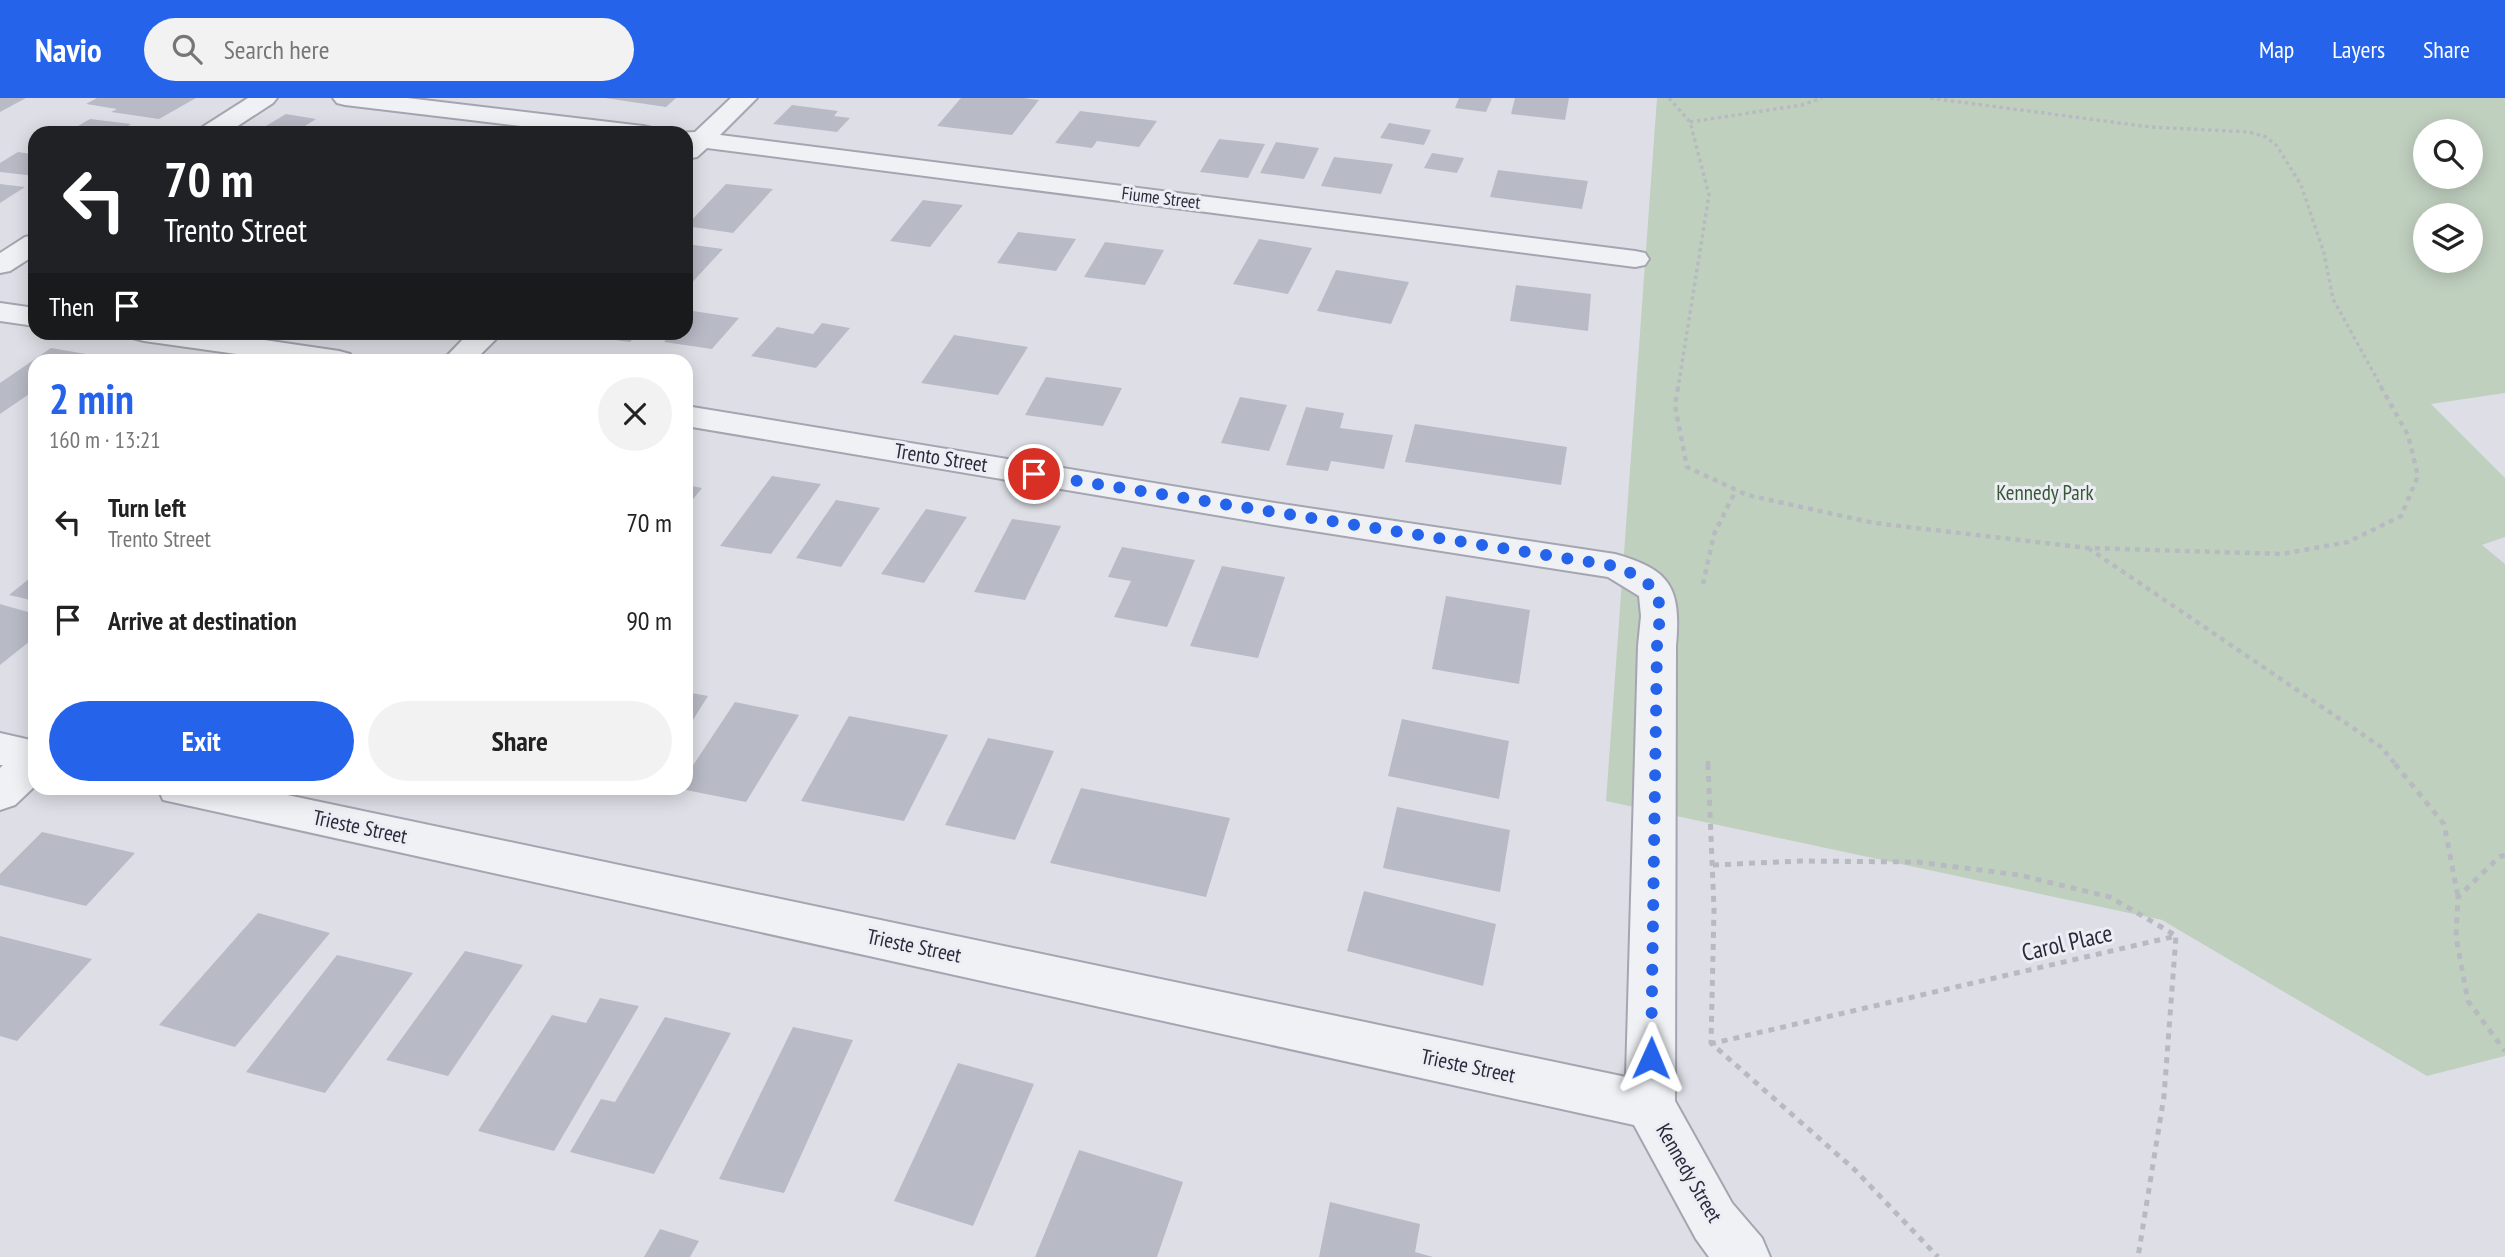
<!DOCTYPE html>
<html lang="en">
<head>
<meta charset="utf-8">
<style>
	body { margin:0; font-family:"PT Sans Narrow",sans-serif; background:#f2f2f2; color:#222; height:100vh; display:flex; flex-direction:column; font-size:26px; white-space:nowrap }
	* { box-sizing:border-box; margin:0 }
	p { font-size:23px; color:#767676 }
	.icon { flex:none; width:38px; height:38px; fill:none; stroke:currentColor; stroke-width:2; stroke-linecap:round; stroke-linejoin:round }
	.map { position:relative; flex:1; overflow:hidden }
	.side { position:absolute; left:28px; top:256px; width:665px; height:441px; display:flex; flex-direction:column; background:#fff; border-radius:21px; box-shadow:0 4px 18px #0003 }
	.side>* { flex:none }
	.top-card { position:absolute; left:28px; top:28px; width:665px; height:214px; border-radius:21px; box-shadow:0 4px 18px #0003; background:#202124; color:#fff; overflow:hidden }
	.fabs { position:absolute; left:2413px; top:21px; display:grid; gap:14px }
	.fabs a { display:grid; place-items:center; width:70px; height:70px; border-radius:50%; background:#fff; box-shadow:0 4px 18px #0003; font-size:35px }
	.pin { position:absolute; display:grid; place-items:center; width:60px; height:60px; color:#fff; margin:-30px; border:4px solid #fff; border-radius:50%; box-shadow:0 2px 7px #0007 }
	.me { position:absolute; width:77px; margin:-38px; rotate:1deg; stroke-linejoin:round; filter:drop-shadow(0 0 5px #0008) }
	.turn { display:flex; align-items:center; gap:24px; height:147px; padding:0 21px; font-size:32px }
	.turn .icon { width:91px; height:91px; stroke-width:2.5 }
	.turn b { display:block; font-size:49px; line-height:60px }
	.then { display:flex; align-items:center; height:66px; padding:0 21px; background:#0003; gap:14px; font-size:26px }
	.round { display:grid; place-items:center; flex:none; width:74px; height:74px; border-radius:37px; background:#f2f2f2 }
	.overview { display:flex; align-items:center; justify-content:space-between; height:119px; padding:0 21px }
	h1 { font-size:42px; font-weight:600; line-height:52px; color:#2563eb }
	.action { display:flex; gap:14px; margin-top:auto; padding:14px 21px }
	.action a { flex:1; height:80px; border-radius:42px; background:#2563eb; color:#fff; font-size:28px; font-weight:600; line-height:80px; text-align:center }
	.action a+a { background:#f2f2f2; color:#222 }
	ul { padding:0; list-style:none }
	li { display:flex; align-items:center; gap:21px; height:98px; padding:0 21px }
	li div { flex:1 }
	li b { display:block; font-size:26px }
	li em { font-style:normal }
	header { display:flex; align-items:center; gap:42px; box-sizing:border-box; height:98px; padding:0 35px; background:#2563eb; color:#fff }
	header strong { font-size:33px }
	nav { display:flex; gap:38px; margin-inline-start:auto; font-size:24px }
	.search { width:490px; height:63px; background:#f2f2f2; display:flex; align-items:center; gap:18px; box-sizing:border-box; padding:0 24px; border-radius:38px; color:#767676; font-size:26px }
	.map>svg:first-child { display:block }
	.green { fill:#c0d0bf; fill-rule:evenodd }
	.building { fill:#b8bac6 }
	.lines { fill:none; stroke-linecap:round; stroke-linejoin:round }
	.minor-casing { stroke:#a4a5b0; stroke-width:4 }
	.path-far2 { stroke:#b8bac1; stroke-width:3.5; stroke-dasharray:3.5 3.5; stroke-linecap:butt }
	.path-far1 { stroke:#b8bac1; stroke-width:4.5; stroke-dasharray:5 5; stroke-linecap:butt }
	.path { stroke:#b8bac1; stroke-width:5; stroke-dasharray:6 6; stroke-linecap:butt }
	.minor { fill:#f0f1f5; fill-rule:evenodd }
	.route { stroke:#2563eb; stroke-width:12; stroke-dasharray:0 21.6 }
	.labels { text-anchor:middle; stroke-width:6; stroke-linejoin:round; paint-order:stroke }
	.far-street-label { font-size:18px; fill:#282b3c; stroke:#edeef4 }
	.street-label { font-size:21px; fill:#282b3c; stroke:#edeef4 }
	.park-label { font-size:21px; fill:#375737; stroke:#edeef4 }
	.near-street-label { font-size:24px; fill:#282b3c; stroke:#edeef4 }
</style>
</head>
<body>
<header>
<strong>Navio</strong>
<div class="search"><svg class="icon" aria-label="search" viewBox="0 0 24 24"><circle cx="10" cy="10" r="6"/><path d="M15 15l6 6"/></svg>Search here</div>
<nav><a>Map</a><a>Layers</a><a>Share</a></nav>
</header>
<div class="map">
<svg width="2505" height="1159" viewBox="0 0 2505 1159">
	<rect width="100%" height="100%" fill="#dedfe6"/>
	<!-- green -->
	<path class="green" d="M1657,0H2505V295L2431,306L2505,380V439L2482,447L2505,466V958L2427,978L2162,822L1606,703ZM2426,33H2471V79H2426ZM2426,117H2471V163H2426Z"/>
	<!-- building -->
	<g class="building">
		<polygon points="0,0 26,0 0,14"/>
		<polygon points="97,0 196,0 159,21 111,14 117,11 86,6"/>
		<polygon points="605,0 676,0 666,9"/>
		<polygon points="961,0 1023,0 1039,2 1012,37 937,28"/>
		<polygon points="1459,0 1492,0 1486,14 1455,10"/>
		<polygon points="1515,0 1569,0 1565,22 1511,16"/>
		<polygon points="792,7 838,13 834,18 850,20 837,34 773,26"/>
		<polygon points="1080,13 1157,23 1139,49 1097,43 1092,50 1055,45"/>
		<polygon points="286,16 316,21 294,35 254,35"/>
		<polygon points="90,21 131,26 117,35 66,35"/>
		<polygon points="1389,25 1431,32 1424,47 1380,40"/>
		<polygon points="1219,41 1265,46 1248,80 1200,74"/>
		<polygon points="1276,44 1319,50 1304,81 1260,75"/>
		<polygon points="18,54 31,56 35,54 35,78 0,74 0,65"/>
		<polygon points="1432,55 1464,60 1457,75 1424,70"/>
		<polygon points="1334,59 1393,66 1381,96 1321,88"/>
		<polygon points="1498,72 1588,83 1582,111 1490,99"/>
		<polygon points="0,86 25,89 0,105"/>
		<polygon points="726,86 773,91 733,135 686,128"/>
		<polygon points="923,102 963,107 930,149 890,143"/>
		<polygon points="1018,134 1076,141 1056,173 997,165"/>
		<polygon points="1259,141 1312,150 1288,196 1233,186"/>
		<polygon points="1105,144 1164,152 1145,187 1084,179"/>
		<polygon points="686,146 723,151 686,191"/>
		<polygon points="1336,172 1409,184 1391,226 1317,213"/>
		<polygon points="1516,187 1591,196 1588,233 1510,223"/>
		<polygon points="693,213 739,220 712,251 664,244 672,234 686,234 686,220"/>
		<polygon points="822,225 850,230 816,270 751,258 777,229 813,236"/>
		<polygon points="581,234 639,234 630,244 579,237"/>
		<polygon points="954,237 1028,249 998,297 921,285"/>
		<polygon points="51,250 86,256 76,262 35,262 35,292 0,316 0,285"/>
		<polygon points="1046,279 1122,290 1103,328 1025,317"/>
		<polygon points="1240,299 1287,307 1269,353 1221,345"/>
		<polygon points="1306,309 1344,315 1340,330 1393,337 1384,371 1331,363 1328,373 1286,367"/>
		<polygon points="1415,326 1567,349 1561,387 1405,364"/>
		<polygon points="772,378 821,386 771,456 720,448"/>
		<polygon points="686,387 702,390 686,410"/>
		<polygon points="836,402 880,410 841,469 796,460"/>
		<polygon points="926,411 967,419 924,485 881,476"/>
		<polygon points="1012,421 1061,428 1025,502 974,494"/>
		<polygon points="1122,449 1195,462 1167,529 1114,519 1131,483 1108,479"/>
		<polygon points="1222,468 1285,479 1258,560 1190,548"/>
		<polygon points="35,476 35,503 9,497"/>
		<polygon points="1446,498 1530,512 1519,586 1432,571"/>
		<polygon points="0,506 35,516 35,539 0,567"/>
		<polygon points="686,594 708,598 686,633"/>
		<polygon points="735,604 799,617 746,704 686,692 686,678"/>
		<polygon points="849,618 948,637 904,723 801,703"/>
		<polygon points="1402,621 1509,643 1499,701 1388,678"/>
		<polygon points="988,640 1054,653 1015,742 945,727"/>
		<polygon points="1081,690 1230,720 1206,799 1050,765"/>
		<polygon points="1397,709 1510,732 1500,794 1383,770"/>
		<polygon points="42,734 135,755 86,808 0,787 0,776"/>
		<polygon points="1364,793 1496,826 1483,888 1347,853"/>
		<polygon points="258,815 330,835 235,949 159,927"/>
		<polygon points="0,838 92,861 17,943 0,938"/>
		<polygon points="465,853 523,867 448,978 386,962"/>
		<polygon points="337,857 413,875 325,995 246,974"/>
		<polygon points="600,900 639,908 554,1053 478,1033 552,917 586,925"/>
		<polygon points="665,919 731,935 654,1076 570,1054 601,1001 615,1004"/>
		<polygon points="793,929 853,942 784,1095 719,1081"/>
		<polygon points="958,965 1034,986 973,1128 894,1103"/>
		<polygon points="1079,1052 1183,1084 1157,1159 1035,1159"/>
		<polygon points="1330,1104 1420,1126 1415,1154 1433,1159 1319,1159"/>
		<polygon points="660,1131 699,1143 690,1159 644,1159"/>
	</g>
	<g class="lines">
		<defs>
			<g id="minor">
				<polygon points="248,0 277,0 273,5 227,35 198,35 201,30"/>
				<polygon points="333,0 407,0 643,28 652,30 655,35 580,35 345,7 337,5"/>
				<polygon points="731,0 757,0 720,37 1635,153 1645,155 1649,161 1645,167 1635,169 707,50 697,59 686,61 686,35 677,35 695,34"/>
				<polygon points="35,137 35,157 10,173 0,175 0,155 25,139"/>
				<polygon points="0,205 35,210 35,228 0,223"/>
				<polygon points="129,234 210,234 339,253 350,256 354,262 279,262 144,243 133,240"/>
				<polygon points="470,234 503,234 475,262 443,262"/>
				<path d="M686,308L1275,405L1615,456C1672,472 1681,491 1676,548L1675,1003L1732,1105L1762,1140L1770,1159H1709L1696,1141L1634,1027L163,702L158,690H254L1626,979L1638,548L1641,518L1639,498L1608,479L1275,427L686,328Z"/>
				<polygon points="0,635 35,643 35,688 15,707 0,712 0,670 3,667 0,667"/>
			</g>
		</defs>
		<!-- minor casing -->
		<use href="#minor" class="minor-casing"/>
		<!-- path-far2 -->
		<g class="path-far2">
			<polyline points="1669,0 1690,24 1709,97 1678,290"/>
			<polyline points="1930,0 2150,29 2249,34 2266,39 2277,48 2301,87 2324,155 2333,201 2382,290"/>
			<polyline points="1690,24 1802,7 1822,0"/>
		</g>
		<!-- path-far1 -->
		<g class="path-far1">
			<polyline points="1678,289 1675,308 1687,369 1747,397 1874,425 2088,450 2282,456 2348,444 2401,418 2418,378 2408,337 2381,289"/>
			<polyline points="2088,450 2381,649 2397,668"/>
			<polyline points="1703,486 1714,436 1736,392"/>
			<polyline points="1708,663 1708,668"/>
		</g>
		<!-- path -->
		<g class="path">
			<polyline points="1708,666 1714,811 1711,945 1855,1072 1938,1159"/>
			<polyline points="2395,666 2444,726 2458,799"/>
			<polyline points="2505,757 2499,759 2458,799 2456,839 2468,903 2505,953"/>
			<polyline points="1713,767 1800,763 1917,764 2019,777 2110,799 2175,837"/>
			<polyline points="1710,946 2176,838 2164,998 2138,1159"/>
		</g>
		<!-- minor -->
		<use href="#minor" class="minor"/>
	</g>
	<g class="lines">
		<!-- route -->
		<path class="route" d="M1034,376L1615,468C1665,489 1662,498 1657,548L1651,960"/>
	</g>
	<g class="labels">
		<!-- far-street labels -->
		<g class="far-street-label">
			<text transform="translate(1161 100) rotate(7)" y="6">Fiume Street</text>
		</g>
		<!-- street labels -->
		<g class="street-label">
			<text transform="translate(941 360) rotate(9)" y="7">Trento Street</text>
			<text transform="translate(360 729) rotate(12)" y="7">Trieste Street</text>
			<text transform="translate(914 848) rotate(12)" y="7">Trieste Street</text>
			<text transform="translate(1468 968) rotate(12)" y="7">Trieste Street</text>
			<text transform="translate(1689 1075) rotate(60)" y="7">Kennedy Street</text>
		</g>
		<!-- park labels -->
		<g class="park-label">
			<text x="2045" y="402">Kennedy Park</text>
		</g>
		<!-- near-street labels -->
		<g class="near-street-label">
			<text transform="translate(2067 845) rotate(-13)" y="8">Carol Place</text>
		</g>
	</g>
</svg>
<div class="fabs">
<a><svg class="icon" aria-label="search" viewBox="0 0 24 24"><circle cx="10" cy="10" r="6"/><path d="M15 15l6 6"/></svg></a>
<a><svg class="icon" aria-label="layers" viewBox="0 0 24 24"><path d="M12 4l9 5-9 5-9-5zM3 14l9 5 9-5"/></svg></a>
</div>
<div class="pin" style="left:1034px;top:376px;background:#d93025"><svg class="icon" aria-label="arrive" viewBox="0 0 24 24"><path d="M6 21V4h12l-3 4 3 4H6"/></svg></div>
<svg class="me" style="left:1651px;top:960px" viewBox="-20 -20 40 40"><path d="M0-17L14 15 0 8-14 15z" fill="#2563eb" stroke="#fff" stroke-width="4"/></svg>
<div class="top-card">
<div class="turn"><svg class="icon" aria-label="left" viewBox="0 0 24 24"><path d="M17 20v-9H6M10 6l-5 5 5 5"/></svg><div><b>70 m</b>Trento Street</div></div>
<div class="then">Then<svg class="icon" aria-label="arrive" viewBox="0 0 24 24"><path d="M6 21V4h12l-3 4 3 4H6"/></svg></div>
</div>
<section class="side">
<div class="overview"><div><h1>2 min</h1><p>160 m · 13:21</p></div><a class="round"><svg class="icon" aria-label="close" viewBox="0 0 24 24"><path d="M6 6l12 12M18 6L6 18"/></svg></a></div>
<ul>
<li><svg class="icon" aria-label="left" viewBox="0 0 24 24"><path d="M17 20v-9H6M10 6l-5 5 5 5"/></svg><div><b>Turn left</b><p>Trento Street</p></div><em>70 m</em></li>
<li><svg class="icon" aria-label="arrive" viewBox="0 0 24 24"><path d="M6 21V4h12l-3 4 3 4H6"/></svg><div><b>Arrive at destination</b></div><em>90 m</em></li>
</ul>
<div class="action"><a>Exit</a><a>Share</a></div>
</section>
</div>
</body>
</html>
